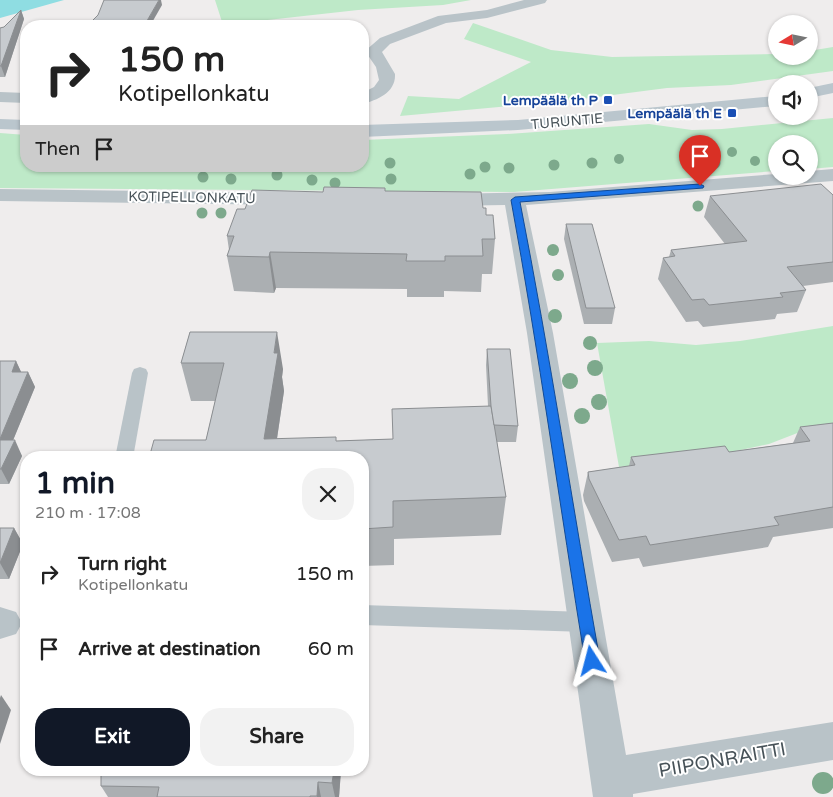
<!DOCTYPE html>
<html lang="en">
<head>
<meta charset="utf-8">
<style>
	body { margin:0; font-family:"Varela Round",sans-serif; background:#f2f2f2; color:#222; height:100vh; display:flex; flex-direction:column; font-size:19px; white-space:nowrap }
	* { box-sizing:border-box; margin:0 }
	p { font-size:16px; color:#767676 }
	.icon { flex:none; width:28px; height:28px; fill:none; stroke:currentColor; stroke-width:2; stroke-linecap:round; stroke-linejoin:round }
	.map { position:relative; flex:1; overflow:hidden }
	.side { position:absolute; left:20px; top:451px; width:349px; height:325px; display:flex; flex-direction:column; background:#fff; border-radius:20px; box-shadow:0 1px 4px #0004 }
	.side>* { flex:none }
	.guide { position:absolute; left:20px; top:20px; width:349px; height:152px; border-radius:20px; box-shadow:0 1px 4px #0004; background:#fff; color:#222; overflow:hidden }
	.needle { width:32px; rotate:260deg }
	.fabs { position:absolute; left:768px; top:15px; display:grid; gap:10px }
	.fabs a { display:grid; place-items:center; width:50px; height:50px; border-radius:50%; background:#fff; box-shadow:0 1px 4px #0004; font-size:25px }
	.pin { position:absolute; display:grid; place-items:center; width:42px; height:42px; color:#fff; margin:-51px -21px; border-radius:50% 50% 50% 0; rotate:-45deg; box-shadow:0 0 5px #0007 }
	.pin .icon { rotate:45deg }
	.me { position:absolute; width:55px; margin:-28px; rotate:351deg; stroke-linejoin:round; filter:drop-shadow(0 0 4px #0008) }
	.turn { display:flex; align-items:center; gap:18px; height:105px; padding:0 15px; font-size:22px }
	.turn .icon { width:65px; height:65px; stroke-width:2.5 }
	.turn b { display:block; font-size:35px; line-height:42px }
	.then { display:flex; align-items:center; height:48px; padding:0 15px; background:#0003; gap:10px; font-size:19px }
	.round { display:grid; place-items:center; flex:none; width:52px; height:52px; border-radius:20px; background:#f2f2f2 }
	.overview { display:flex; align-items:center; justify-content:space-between; height:85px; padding:0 15px }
	h1 { font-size:30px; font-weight:800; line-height:38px; color:#111827 }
	.primary-button { display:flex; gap:10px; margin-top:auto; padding:10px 15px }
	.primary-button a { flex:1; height:58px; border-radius:20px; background:#111827; color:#fff; font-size:20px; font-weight:800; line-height:58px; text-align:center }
	.primary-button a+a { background:#f2f2f2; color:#222 }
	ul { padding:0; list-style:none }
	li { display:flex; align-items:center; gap:15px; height:75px; padding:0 15px }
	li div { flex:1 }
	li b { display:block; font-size:19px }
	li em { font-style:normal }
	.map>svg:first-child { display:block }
	.green { fill:#bee9c8 }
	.water { fill:#8fdde2 }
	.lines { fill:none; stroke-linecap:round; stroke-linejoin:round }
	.lane { fill:#b9c3c8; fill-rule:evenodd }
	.street { fill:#b9c3c8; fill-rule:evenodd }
	.secondary { fill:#bac6cd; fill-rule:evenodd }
	.tree { fill:#7da98c }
	.wall { fill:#abafb2 }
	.shaded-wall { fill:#8b8e91 }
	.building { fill:#c7cbcf; stroke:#8b8e91 }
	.route { fill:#1a73e8; stroke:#114b97 }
	.transit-dot { fill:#1a4fb4; stroke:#fff; stroke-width:2 }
	.labels { text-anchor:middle; stroke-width:4; stroke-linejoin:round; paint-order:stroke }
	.far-transit-label { font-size:14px; font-weight:bold; fill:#164399; stroke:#fff; text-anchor:end }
	.far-street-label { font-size:14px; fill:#475258; stroke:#fff }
	.near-street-label { font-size:19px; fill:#475258; stroke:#fff }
</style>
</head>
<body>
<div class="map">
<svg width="833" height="797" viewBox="0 0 833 797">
	<rect width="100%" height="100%" fill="#efeded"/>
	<!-- green -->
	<g class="green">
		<polygon points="215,0 471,0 443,5 358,10 223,25"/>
		<polygon points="473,23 551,50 612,57 776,54 776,56 809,56 809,51 833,47 833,71 731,85 667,88 566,101 400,116 408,96 459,99 531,62 464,39"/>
		<polygon points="833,118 833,167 809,169 809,144 776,144 776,171 514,192 0,188 0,133 26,135 26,166 362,166 363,140 507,134 649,124 692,130 722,129"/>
		<polygon points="833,326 833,426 800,432 769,444 708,457 619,467 597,343 649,341 696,345 740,341"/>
	</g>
	<!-- water -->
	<polygon class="water" points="0,0 64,0 0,18"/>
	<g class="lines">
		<!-- lane -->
		<g class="lane">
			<polygon points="140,367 146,369 148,373 133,458 115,458 132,373 134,369"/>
			<polygon points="362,605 586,612 594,615 597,622 594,629 586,632 362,625"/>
		</g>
		<!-- street -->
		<g class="street">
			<path d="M524,0H547L545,3L487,18L446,23L390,44L382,52L395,74C396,92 378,100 362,104V93L374,87L379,80L376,67L365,51L380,38L438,16L487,10Z"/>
			<polygon points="0,92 26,93 26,103 0,102"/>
			<polygon points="833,169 833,181 526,205 553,333 626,755 833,722 833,760 633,794 633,797 593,797 527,333 505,205 444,206 437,204 434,200 437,196 444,194 550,192 776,174 776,176 809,176 809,171"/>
			<polygon points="0,189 286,193 293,195 296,199 293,203 286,205 0,201"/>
			<polygon points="0,607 16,612 22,623 16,634 0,639"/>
		</g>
		<!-- secondary -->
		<g class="secondary">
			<polygon points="833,83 833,93 809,98 809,88"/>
			<polygon points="776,96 776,106 518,130 362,137 362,125 518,120"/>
			<polygon points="0,119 26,120 26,130 0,129"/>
		</g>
	</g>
	<!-- trees -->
	<g class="tree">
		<circle cx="732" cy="152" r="5"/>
		<circle cx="687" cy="157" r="5"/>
		<circle cx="619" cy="159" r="5"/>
		<circle cx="755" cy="161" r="5"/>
		<circle cx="390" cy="163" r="5.5"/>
		<circle cx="592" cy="163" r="5.5"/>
		<circle cx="715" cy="163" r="5.5"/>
		<circle cx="554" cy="165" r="5.5"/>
		<circle cx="485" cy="167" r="5.5"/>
		<circle cx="509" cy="168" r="5.5"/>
		<circle cx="470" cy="174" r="5.5"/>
		<circle cx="277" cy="175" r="5.5"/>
		<circle cx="203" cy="177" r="5.5"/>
		<circle cx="231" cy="179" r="5.5"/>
		<circle cx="391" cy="179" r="5.5"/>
		<circle cx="312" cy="180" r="5.5"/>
		<circle cx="335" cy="183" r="5.5"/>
		<circle cx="698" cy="206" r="5.5"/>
		<circle cx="202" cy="213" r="5.5"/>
		<circle cx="221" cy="213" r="5.5"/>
		<circle cx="553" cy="250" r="6"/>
		<circle cx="558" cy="275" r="6"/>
		<circle cx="555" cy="316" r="7"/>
		<circle cx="590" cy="343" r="7"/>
		<circle cx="595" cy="368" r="8"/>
		<circle cx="570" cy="381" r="8"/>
		<circle cx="599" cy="402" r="8"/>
		<circle cx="582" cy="416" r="8"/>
		<circle cx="823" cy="783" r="11"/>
	</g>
	<!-- wall -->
	<g class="wall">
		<polygon points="21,10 24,19 5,77 0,77 0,28 4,27"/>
		<polygon points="385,191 483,208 486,215 495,239 492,274 482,274 481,292 444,291 444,297 407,297 407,289 276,288 274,293 234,291 227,256 229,250 227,236 245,209 323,192"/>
		<polygon points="833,195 833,282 803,286 806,290 797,312 777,314 775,319 703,327 698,321 686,322 658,279 663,258 669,257 671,250 725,244 704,217 710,196"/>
		<polygon points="566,224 615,308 612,324 584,324 564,239"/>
		<polygon points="190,332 283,369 282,377 284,391 277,439 337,441 393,439 488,406 486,365 487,349 518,426 516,442 497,442 506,497 501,535 394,539 394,565 363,566 363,573 362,573 362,458 206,440 215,401 191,401 181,363"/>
		<polygon points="0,361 16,361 21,372 28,372 35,387 13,440 22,456 9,484 0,484"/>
		<polygon points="833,423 833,528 773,537 768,547 643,567 639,558 612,562 584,501 583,495 588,472 629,466 631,457 729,452 793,443 800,427"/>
		<polygon points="0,528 14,528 23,544 9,579 0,579"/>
		<polygon points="341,770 339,797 108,797 101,786"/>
	</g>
	<!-- shaded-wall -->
	<g class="shaded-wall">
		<polygon points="159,0 161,0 162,5 150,26 144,26"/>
		<polygon points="21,10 24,19 5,77 1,66"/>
		<polygon points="270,252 276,288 274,293 269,257"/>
		<polygon points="277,332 283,369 282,377 284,391 274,458 264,439 274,353"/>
		<polygon points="16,361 23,376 12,372"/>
		<polygon points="28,372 35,387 7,455 0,442 0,439"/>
		<polygon points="15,440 22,456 9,484 1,469"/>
		<polygon points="14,528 23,544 9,579 0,563"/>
		<polygon points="1,695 11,710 0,744 0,698"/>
		<polygon points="334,770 341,770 339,797 335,797 332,783"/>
		<polygon points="318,782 321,797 317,797 317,796"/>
	</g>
	<!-- building -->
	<g class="building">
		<polygon points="104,0 159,0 144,26 87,26 98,15"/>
		<polygon points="21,10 1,66 0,66 0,28 4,27"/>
		<polygon points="821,184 833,195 833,262 787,267 806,290 780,293 783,297 709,305 704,299 692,300 663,258 675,256 671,250 747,241 710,196"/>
		<polygon points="324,187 385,188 385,191 481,192 483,208 486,208 486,215 493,215 495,239 482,239 483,256 445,256 445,261 406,261 407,254 270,252 269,257 227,256 234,236 227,236 237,209 245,209 252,190 323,192"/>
		<polygon points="566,224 592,224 615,308 586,308"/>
		<polygon points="190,332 277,332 274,353 278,353 264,439 336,437 336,441 393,439 392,409 491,406 506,497 393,501 393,527 362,529 362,458 149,458 154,440 206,440 224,363 181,363"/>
		<polygon points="487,349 510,349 518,426 494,425 491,406"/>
		<polygon points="0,361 16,361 12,372 28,372 0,439"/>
		<polygon points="833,423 833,507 774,517 779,525 650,545 646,536 619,540 589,479 588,472 635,465 631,457 725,446 729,452 810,441 800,427"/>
		<polygon points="0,440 15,440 1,469 0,469"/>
		<polygon points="0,528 14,528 0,563"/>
		<polygon points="101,770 334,770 332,783 318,782 317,796 310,796 310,797 157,797 159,787 101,786"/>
	</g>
	<!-- route -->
	<path class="route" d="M700,184L704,186L703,188L520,202C550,355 573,508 600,661L598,666L592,668L587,666L585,661C560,507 539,353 511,200L515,197Z"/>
	<!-- markers -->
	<g class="transit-dot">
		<rect x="603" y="95" width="10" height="10" rx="2.5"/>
		<rect x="727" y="108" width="10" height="10" rx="2.5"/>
	</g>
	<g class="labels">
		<!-- far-transit labels -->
		<g class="far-transit-label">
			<text x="598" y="105">Lempäälä th P</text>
			<text x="722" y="118">Lempäälä th E</text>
		</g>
		<!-- far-street labels -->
		<g class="far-street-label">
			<text transform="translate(567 121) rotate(-5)" y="5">TURUNTIE</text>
			<text transform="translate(192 197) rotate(1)" y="5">KOTIPELLONKATU</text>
		</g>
		<!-- near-street labels -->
		<g class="near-street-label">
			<text transform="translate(722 759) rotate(-10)" y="7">PIIPONRAITTI</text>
		</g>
	</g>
</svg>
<div class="fabs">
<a><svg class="needle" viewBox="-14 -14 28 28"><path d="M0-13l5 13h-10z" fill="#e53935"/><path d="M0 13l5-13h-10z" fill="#767676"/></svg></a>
<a><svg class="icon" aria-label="sound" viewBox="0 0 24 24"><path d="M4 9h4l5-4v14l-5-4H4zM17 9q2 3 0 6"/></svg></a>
<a><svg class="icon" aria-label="search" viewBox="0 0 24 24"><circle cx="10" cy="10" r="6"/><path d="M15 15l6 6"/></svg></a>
</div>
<div class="pin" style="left:700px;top:186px;background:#d93025"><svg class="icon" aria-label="arrive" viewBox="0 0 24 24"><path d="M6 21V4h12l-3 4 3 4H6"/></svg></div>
<svg class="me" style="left:592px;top:661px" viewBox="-20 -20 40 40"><path d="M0-17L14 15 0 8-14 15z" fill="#1a73e8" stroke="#fff" stroke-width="4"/></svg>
<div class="guide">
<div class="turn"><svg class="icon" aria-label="right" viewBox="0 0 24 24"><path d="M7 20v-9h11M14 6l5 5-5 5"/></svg><div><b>150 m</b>Kotipellonkatu</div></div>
<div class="then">Then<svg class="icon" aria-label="arrive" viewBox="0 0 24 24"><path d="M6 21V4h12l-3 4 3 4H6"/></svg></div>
</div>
<section class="side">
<div class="overview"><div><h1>1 min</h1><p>210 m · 17:08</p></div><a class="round"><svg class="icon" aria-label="close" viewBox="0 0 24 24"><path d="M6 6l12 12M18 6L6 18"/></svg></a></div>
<ul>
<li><svg class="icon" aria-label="right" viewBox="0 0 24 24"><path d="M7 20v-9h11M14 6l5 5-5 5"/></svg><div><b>Turn right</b><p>Kotipellonkatu</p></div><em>150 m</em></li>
<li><svg class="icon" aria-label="arrive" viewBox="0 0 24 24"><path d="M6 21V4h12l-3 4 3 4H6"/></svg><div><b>Arrive at destination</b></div><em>60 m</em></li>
</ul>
<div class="primary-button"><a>Exit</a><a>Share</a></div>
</section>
</div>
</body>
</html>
